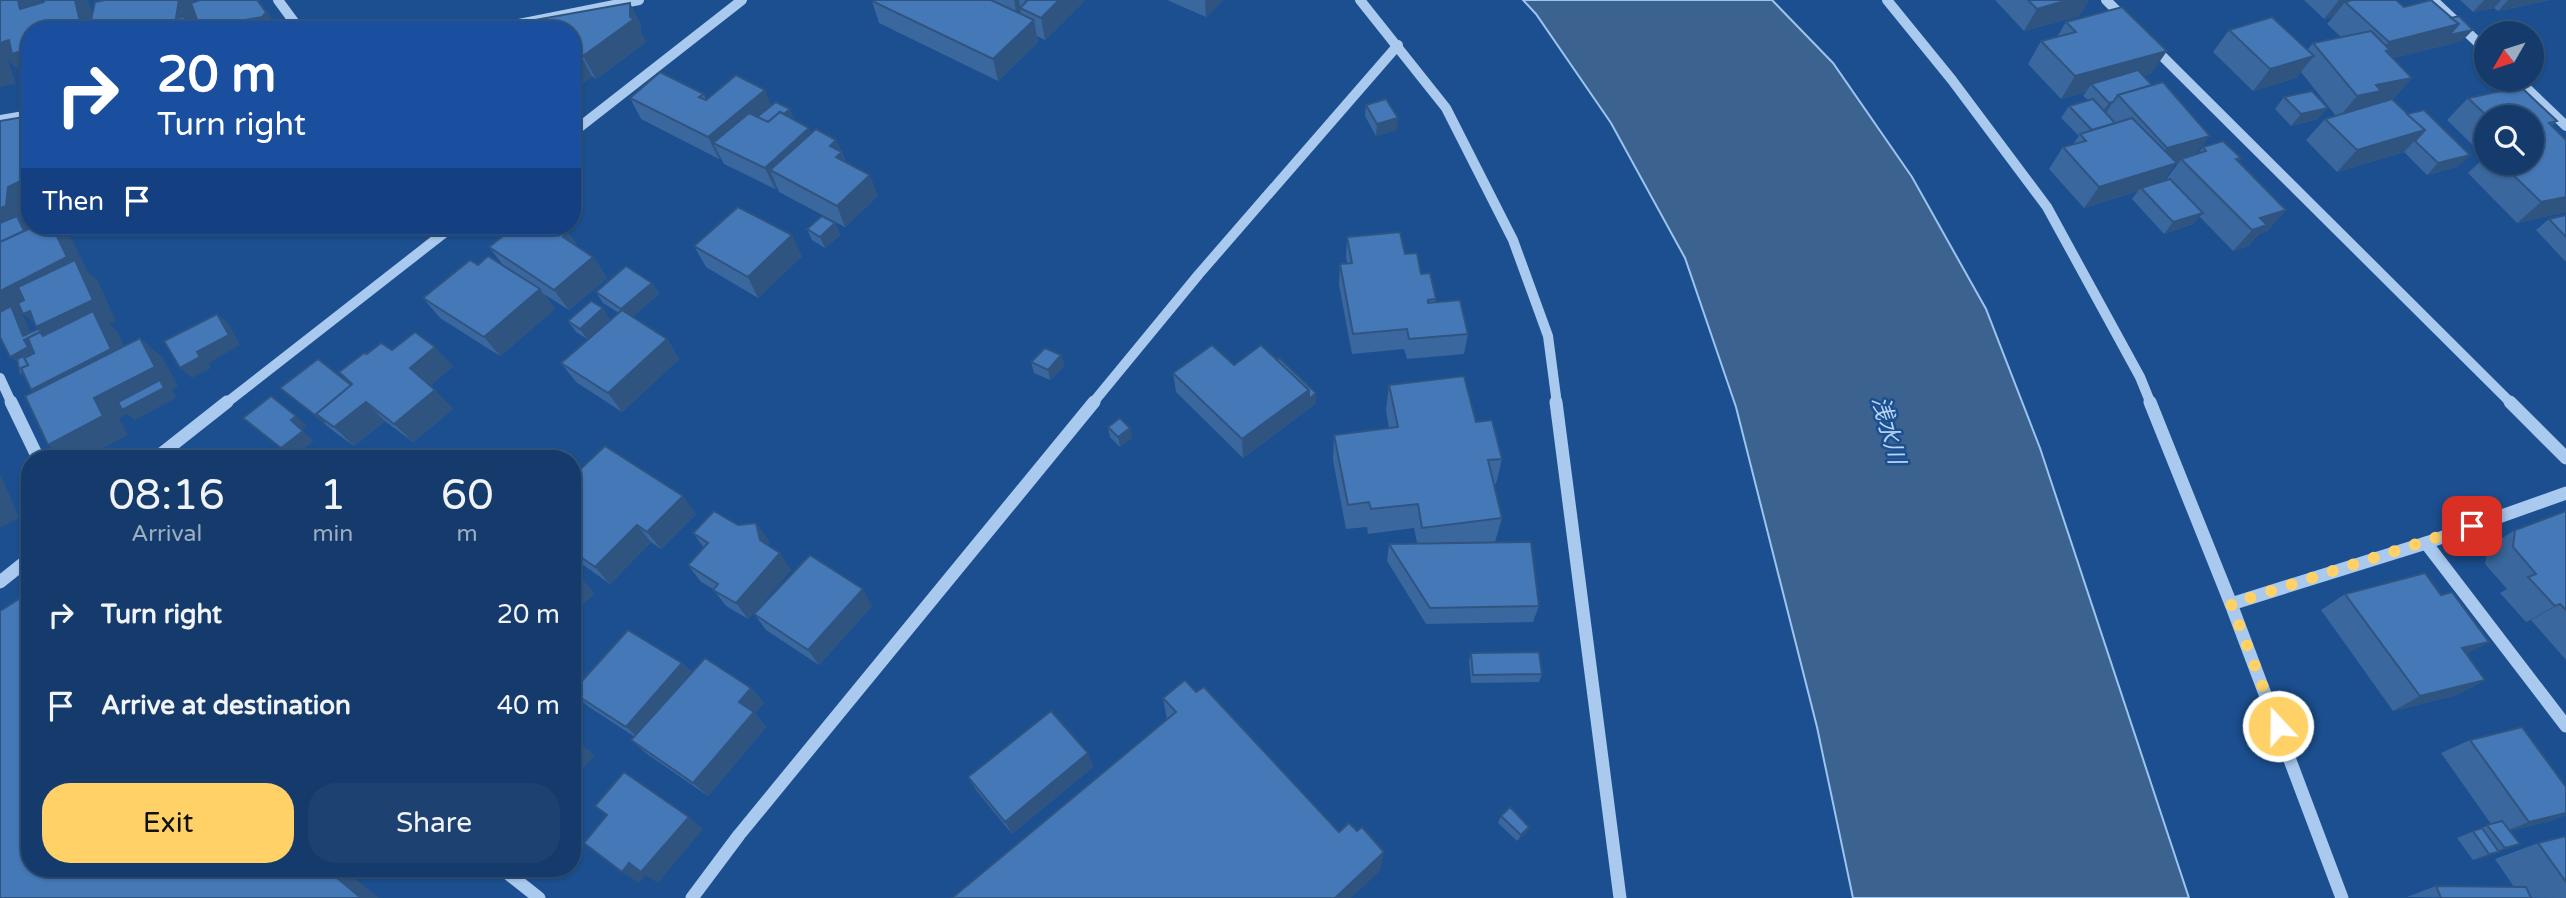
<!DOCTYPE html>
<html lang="en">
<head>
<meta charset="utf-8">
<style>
	body { margin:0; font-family:"Varela Round","Noto Sans JP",sans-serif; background:#1d4271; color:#f1f3f6; height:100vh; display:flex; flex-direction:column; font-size:26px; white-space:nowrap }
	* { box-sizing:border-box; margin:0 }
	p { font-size:23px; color:#9dadc1 }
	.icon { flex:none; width:38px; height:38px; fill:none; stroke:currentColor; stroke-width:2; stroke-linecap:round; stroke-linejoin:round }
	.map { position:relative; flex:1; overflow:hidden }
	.drawer { position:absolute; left:21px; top:450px; width:560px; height:427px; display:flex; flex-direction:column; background:#143b6b; border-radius:28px; box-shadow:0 2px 5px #0004,0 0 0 2px #33557e }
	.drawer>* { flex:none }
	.banner { position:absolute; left:21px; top:21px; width:560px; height:214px; border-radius:28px; box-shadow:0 2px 5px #0004,0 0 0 2px #33557e; background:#1a4fa0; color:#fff; overflow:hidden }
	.needle { width:46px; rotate:231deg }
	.controls { position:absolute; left:2474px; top:21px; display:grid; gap:14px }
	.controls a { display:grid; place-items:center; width:70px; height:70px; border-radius:50%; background:#143b6b; box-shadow:0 2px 5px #0004,0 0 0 2px #33557e; font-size:35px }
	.pin { position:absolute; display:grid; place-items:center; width:60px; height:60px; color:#fff; margin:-30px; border-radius:14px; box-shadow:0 4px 10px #0006 }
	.me { position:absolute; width:77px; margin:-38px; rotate:339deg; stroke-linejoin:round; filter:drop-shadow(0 0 5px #0008) }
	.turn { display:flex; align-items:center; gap:24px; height:147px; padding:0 21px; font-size:32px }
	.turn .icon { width:91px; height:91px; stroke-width:2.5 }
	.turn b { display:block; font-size:49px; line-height:60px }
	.then { display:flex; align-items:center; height:66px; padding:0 21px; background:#0003; gap:14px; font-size:26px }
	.eta { display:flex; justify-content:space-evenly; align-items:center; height:119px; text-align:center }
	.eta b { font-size:42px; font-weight:600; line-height:49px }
	.button { display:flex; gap:14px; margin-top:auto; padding:14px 21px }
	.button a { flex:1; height:80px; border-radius:28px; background:#ffd166; color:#111; font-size:28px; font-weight:600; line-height:80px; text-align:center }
	.button a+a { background:#1d4271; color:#f1f3f6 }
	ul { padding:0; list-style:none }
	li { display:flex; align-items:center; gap:21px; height:91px; padding:0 21px }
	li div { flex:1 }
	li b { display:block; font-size:26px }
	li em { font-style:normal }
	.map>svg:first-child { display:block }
	.water { fill:#3c6290; stroke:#9cc4f0; stroke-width:2 }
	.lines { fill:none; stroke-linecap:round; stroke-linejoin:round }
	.minor-far1 { stroke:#a9c9ee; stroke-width:10 }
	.minor { stroke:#a9c9ee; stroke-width:13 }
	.wall { fill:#3a679d; fill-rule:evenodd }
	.shaded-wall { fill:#305480; fill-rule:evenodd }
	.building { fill:#4478b7; stroke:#305480; stroke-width:2 }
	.route { stroke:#ffd166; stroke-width:12; stroke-dasharray:0 21.6 }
	.labels { text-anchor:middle; stroke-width:5; stroke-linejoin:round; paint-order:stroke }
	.water-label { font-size:23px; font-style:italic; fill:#b5d3f5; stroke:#1b4f8f }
</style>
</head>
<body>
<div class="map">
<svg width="2566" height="898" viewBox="0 0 2566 898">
	<rect width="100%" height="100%" fill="#1b4f8f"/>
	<!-- water -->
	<polygon class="water" points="1523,0 1772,0 1833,63 1912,177 1986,309 2040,448 2189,898 1853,898 1817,727 1736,407 1685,258 1611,123 1536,14"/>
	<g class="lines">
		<!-- minor-far1 -->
		<g class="minor-far1">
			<polyline points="278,0 300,30"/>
			<polyline points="1360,0 1446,108 1513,240 1548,336 1557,404"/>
			<polyline points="1887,0 1952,80 2047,207 2140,377 2151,404"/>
			<polyline points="2106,0 2127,21"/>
			<polyline points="2433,0 2487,51"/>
			<polyline points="488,30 639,0"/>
			<polyline points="2152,46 2512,404"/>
			<polyline points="2517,79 2566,126"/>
			<polyline points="0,120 30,115"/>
			<polyline points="572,133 742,0"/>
			<polyline points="0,378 12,404"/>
			<polyline points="225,404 453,226"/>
			<polyline points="1092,404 1199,274 1398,45"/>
		</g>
		<!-- minor -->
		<g class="minor">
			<polyline points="11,402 38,458"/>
			<polyline points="1556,402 1620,898"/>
			<polyline points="2150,402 2231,604 2342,898"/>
			<polyline points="2510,402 2566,458"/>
			<polyline points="156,458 227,402"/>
			<polyline points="2426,543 2566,726"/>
			<polyline points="0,582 30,558"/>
			<polyline points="2231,604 2426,543 2566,493"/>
			<polyline points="501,868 539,898"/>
			<polyline points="692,898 739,835 1094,402"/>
		</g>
	</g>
	<!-- wall -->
	<g class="wall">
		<polygon points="873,0 1085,0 1045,40 1037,36 1038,42 998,81 879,23 872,1"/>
		<polygon points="1167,0 1223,0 1206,17"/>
		<polygon points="1995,0 2089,0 2079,16 2024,31"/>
		<polygon points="2304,0 2396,0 2404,7 2462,41 2393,58 2412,78 2392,100 2459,166 2427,175 2404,152 2337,172 2306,140 2325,119 2336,116 2301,72 2296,78 2253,91 2213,52 2229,30 2307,50 2313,43 2341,37 2327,24 2333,17 2324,19"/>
		<polygon points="2460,0 2550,0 2498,11 2494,8 2473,12"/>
		<polygon points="630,3 641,26 641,33 646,42 596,79 592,76 575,89 572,87 572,30"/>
		<path d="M2066,22L2152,73L2143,76L2195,155L2198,154L2203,147L2241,158L2238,161L2286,210L2267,231L2259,234L2248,246L2233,251L2199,216L2193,224L2164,234L2132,199L2138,191L2084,208L2049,169L2063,147L2073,144L2079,136L2061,118L2069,106L2088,100L2083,96L2086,92L2061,99L2028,64L2041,41L2057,37ZM2180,161L2165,181H2163L2176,162Z"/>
		<path d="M2521,87L2557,121L2551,126L2566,140V212L2517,223L2468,173L2485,157L2447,120L2468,98ZM2487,117H2532V163H2487Z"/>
		<polygon points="704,94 706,100 771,105 790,109 794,120 811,134 836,140 846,162 878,196 845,227 779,192 777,187 775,189 724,164 721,158 719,159 641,119 630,98"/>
		<polygon points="2284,97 2318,119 2291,126 2275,109"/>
		<polygon points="1366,105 1397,130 1376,136 1365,116"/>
		<polygon points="2566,215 2566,260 2565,261 2536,230 2549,219"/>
		<polygon points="835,223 840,235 825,248 812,240 807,229"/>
		<polygon points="568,233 578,247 593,257 607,278 569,310 544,294 555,309 500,356 440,318 423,298 478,265 503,265 489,247"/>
		<polygon points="1347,237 1405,254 1421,274 1436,299 1435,302 1468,334 1464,354 1407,359 1404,349 1352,354 1339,285 1340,264 1347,263 1346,257"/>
		<polygon points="694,246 802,256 758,298 706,267"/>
		<polygon points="652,283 659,294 632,317 667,339 679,359 622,412 576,382 561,363 619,313 603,303 596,292"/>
		<polygon points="610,319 587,339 576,332 568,321"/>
		<polygon points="392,350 453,366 430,386 453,409 413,442 385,421 354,446 336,433 280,388 351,385 367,354"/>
		<polygon points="1061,355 1064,366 1050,380 1034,373 1031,362"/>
		<polygon points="1277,360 1316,393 1316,403 1243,458 1176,392 1173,373"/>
		<polygon points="1389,385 1476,422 1502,459 1496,484 1494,484 1502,518 1495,542 1539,606 1533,622 1426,624 1387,561 1389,544 1417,543 1414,528 1368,534 1367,527 1346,529 1333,460 1334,435 1389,428 1386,411"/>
		<polygon points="1108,427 1132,438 1120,447 1110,437"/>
		<polygon points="572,477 696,514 661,549 651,542 610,584 575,559 572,556"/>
		<polygon points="2566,511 2566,660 2531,620 2526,622 2500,593 2507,589 2485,564 2488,547 2515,530"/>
		<polygon points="756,523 768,540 769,546 791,570 748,619 726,606 713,589 701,582 688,565 704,548 693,533"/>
		<polygon points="2345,594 2441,595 2489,642 2466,654 2485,680 2457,695 2393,711 2321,610"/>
		<polygon points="872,606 819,665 766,630 754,614"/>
		<polygon points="1471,653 1542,674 1539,682 1471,683 1469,661"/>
		<polygon points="682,663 692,673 751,688 764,703 755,713 766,727 708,796 647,754 631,740 635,737 589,707 572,692"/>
		<polygon points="1196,692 1339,832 1357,831 1380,871 1167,719 1163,698"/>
		<polygon points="2470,740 2566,787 2566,815 2550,821 2510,831 2520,844 2473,860 2457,838 2491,824 2441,753"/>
		<polygon points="1088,753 1093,767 1012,834 976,790 968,777"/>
		<polygon points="1501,816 1529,827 1526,833 1517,841 1498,823"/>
		<polygon points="2566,836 2566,898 2407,897 2436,886 2514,887 2495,859 2538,843"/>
	</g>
	<!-- shaded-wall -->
	<g class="shaded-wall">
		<polygon points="18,0 41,0 44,11 5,25"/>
		<polygon points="75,0 88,0 95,23 106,21 114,30 82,30"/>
		<polygon points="179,0 193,0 200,8 197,30 183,30 176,18"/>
		<polygon points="257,0 259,0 280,30 202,30 200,28"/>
		<polygon points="1014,0 1019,0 1022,19 1018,22"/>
		<polygon points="1059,0 1085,0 1045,40 1041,18"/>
		<polygon points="1205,0 1223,0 1206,17"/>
		<polygon points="2068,0 2089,0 2079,16 2024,31 2037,9"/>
		<polygon points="2339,0 2391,0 2345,2 2333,17 2324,19"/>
		<polygon points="2484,0 2501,0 2494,8 2473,12"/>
		<polygon points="2508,0 2550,0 2498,11"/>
		<polygon points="630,3 641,26 641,33 646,42 596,79 583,56 630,17"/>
		<polygon points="1034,20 1038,42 998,81 993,59"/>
		<polygon points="2459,24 2473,30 2462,41 2369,64 2389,42"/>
		<polygon points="0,32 9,40 30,48 30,72 23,65 16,68 8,60 16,84 0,87"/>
		<polygon points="2167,51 2152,73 2096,89 2091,84 2086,92 2061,99 2075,76"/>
		<polygon points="580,54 592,76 575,89 572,83 572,60"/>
		<polygon points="2314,56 2296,78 2253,91 2270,69"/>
		<polygon points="2412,78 2392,100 2369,105 2361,113 2338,118 2357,96 2376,85"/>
		<polygon points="765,90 774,112 713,143 721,158 719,159 708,137"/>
		<polygon points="2113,102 2105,114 2101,114 2109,103"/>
		<polygon points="2328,108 2318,119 2291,126 2301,114"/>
		<polygon points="790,109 794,120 779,119"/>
		<polygon points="1398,118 1397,130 1376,136 1377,124"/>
		<polygon points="809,128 817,150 770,170 777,187 775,189 765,168"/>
		<polygon points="2425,130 2404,152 2337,172 2357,150"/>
		<polygon points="2210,136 2193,158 2181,159 2180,161 2151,170 2167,148"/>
		<polygon points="836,140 850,173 845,179 830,146"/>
		<polygon points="2470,155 2459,166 2427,175 2438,163"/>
		<polygon points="2177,163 2160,184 2141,188 2138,191 2084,208 2099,187"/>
		<polygon points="870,175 878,196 845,227 837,206"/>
		<polygon points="30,177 30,226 40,252 3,220 0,221 0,196 8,187"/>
		<polygon points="2566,197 2566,212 2517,223 2541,202"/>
		<polygon points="2286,210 2267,231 2259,234 2248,246 2233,251 2252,230 2260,218"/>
		<polygon points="2203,213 2193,224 2164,234 2173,222"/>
		<polygon points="835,223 840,235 825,248 820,237"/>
		<path d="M52,226H56L72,240L88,272L98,281L116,321L109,324L117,331L135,369L57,409L31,390L34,385L20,374L24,367L10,357L0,318V291ZM84,281L23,314L38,326L36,327L42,331L32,336L24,317L21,314Z"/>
		<polygon points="568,233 582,254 563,237"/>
		<polygon points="792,235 802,256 758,298 748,277"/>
		<polygon points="593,257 607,278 569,310 554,290"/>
		<polygon points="652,283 659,294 628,320 621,309"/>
		<polygon points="540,289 555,309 500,356 484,337"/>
		<polygon points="603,308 610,319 587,339 580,329"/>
		<polygon points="217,314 229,324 240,345 209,363 211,368 192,378 180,368 197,352"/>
		<polygon points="140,338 163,358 178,386 172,390 176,398 135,420 127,414 119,418 128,435 84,458 67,458 48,445 94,398"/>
		<polygon points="667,339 679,359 622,412 608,393"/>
		<polygon points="435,347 453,366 428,388 410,368"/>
		<polygon points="1061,355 1064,366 1050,380 1048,370"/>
		<polygon points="435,390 453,409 413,442 394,424"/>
		<polygon points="1309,390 1316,393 1316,403 1243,458 1242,439"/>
		<polygon points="366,402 385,421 354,446 334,427"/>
		<polygon points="296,416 307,426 302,430 291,420"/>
		<polygon points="1130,428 1132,438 1120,447 1118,437"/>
		<polygon points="303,431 314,441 292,458 281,448"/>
		<polygon points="0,473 19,518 0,528"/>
		<polygon points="683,496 696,514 661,549 647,532"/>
		<polygon points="756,523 768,540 772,558 760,540"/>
		<polygon points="637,525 651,542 610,584 595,567"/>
		<polygon points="780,553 791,570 748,619 736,603"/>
		<polygon points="579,576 595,593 572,616 572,583"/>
		<polygon points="863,589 872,606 819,665 808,650"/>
		<polygon points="2560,604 2531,620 2526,622 2555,606"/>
		<polygon points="2489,642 2461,657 2462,648"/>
		<polygon points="682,663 696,678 642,741 626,727"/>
		<polygon points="2485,680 2457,695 2393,711 2420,696"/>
		<polygon points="751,688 764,703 755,713 766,727 708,796 693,783 739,702"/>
		<polygon points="578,742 595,755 572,780 572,748"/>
		<polygon points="1088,753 1093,767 1012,834 1005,822"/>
		<polygon points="2566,813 2566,815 2550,821 2498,834 2529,822"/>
		<polygon points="689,817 703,829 658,883 641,872"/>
		<polygon points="1529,827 1526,833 1517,841 1521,835"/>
		<polygon points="2520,844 2483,858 2473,860 2505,848"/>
		<polygon points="1384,852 1380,871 1351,898 1335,898"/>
		<polygon points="629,863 646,875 639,883 622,872"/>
		<polygon points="325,868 342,868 379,898 361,898"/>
	</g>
	<!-- building -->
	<g class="building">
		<polygon points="0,0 18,0 20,9 44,2 44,0 75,0 82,30 30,30 30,48 12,54 9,40 0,43"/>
		<polygon points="105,0 179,0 176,18 185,17 183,30 104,30 106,21 90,24 95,2"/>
		<polygon points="200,0 257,0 266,12 262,17 200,28 191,3"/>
		<polygon points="873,0 991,0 1034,20 993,59 872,1"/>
		<polygon points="1026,0 1059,0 1041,18 1020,8 1027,1"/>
		<polygon points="2028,0 2068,0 2037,9"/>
		<polygon points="2352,0 2396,0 2404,7 2431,0 2459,24 2389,42 2345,2"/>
		<polygon points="630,3 630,17 634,19 583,56 580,54 572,60 572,30 529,30 529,21"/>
		<polygon points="2122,7 2167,51 2075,76 2041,41 2076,32 2066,22"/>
		<polygon points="2459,16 2473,30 2449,35 2459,24 2451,18"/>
		<polygon points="2272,17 2314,56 2270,69 2229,30"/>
		<polygon points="2371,31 2390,50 2386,51 2412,78 2376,85 2381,91 2357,96 2313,43"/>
		<polygon points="2138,70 2152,85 2118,95 2113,102 2109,103 2091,84"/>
		<polygon points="660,72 704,94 699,97 706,100 736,75 765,90 708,137 630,98"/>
		<polygon points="2163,82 2210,136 2167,148 2118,95"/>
		<polygon points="2521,87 2557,121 2549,123 2566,140 2566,197 2541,202 2501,163 2532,163 2532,117 2488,117 2468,98"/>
		<polygon points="2312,91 2328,108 2301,114 2284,97"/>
		<polygon points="1386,99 1398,118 1377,124 1366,105"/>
		<polygon points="2093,99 2115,123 2092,130 2069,106"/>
		<polygon points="2392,99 2425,130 2357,150 2325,119"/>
		<polygon points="776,102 790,109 784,114 780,112 768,122 757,117"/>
		<polygon points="2424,110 2470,155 2438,163 2415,141 2425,130 2407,114"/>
		<polygon points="780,112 809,128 765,168 713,143 749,113 768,122"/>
		<polygon points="23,117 30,130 30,177 8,187 6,206 0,208 0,121"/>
		<polygon points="2132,118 2177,163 2099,187 2063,147 2086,141 2080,134"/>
		<polygon points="816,129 836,140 830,146 842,152 836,157 870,175 837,206 770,170"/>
		<polygon points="2223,141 2241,158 2236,159 2286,210 2260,218 2267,225 2252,230 2181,159 2206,151 2203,147"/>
		<polygon points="2170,179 2203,213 2173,222 2141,188"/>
		<polygon points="738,207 792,235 748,277 694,246"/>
		<polygon points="2566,215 2566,237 2549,219"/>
		<polygon points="17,216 24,231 0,242 0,223"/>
		<polygon points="822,216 835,223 820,237 807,229"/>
		<polygon points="35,226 52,226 67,257 0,291 0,242"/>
		<polygon points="516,226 557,226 568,233 563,237 593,257 554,290 489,247"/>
		<polygon points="1400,232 1405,254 1417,253 1421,274 1430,273 1436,299 1428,300 1428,303 1460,300 1468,334 1409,339 1407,329 1353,334 1340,264 1352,263 1347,237"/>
		<polygon points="488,256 540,289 484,337 423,298 470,260 478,265"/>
		<polygon points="75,260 93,300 36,327 30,311 23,314 18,303 24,300 18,287"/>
		<polygon points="626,266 652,283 621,309 596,292"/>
		<polygon points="591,301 603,308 580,329 568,321"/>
		<polygon points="11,306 23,336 38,329 42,331 24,340 28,347 10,357 0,337 0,312"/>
		<polygon points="622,310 667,339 608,393 561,363"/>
		<polygon points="93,311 111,349 31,390 21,368 28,365 24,358 34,353 28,338 40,332 43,336"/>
		<polygon points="217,314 229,335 197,352 200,357 180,368 164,341"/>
		<polygon points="415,332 435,347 410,368 435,390 394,424 366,402 334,427 316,414 352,384 339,372 364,353 367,354 381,343 392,350"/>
		<polygon points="140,338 155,367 94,398 103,416 48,445 25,396"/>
		<polygon points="1212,345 1234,365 1261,345 1309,390 1242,439 1173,373"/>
		<polygon points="1045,348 1061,355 1048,370 1031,362"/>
		<polygon points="33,351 34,353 24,358 28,365 21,368 23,373 20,374 17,359"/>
		<polygon points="1279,358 1316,393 1309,399 1309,390 1277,360"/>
		<polygon points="318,359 351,385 316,414 325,423 280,388"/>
		<polygon points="1464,376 1476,422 1492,420 1502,459 1488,460 1502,518 1422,528 1418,504 1371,509 1369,502 1348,505 1334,435 1398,427 1389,385"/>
		<polygon points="160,380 164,388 122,410 118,402"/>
		<polygon points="271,396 296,416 291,420 303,431 281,448 243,418"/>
		<polygon points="1120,418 1130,428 1118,437 1108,427"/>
		<polygon points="605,446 683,496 647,532 637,525 595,567 572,551 572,477"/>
		<polygon points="714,511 738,525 756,523 760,540 780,553 736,603 713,590 718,584 688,565 708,543 693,533"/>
		<polygon points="2566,511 2566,610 2560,604 2555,606 2528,577 2536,574 2513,547 2515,530"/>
		<polygon points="1531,542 1539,606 1430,608 1389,544"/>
		<polygon points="810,555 863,589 808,650 754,614"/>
		<polygon points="572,572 579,576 572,583"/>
		<polygon points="2425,573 2441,595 2452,592 2489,642 2462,648 2485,680 2420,696 2345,594"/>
		<polygon points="30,592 30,868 325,868 361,898 0,898 0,611"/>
		<polygon points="628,630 682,663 626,727 572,692"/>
		<polygon points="1539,652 1542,674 1473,675 1471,653"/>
		<polygon points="705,658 751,688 739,702 754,712 693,783 631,740"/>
		<polygon points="1185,680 1196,692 1204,687 1339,832 1349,823 1357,831 1362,827 1384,852 1335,898 952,898 1176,712 1163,698"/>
		<polygon points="1051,711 1088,753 1005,822 968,777"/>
		<polygon points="2522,727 2566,787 2566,813 2529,822 2470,740"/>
		<polygon points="572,737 578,742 572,748"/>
		<polygon points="624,772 689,817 641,872 629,863 622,872 584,843 607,815 595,806"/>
		<polygon points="1510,807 1529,827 1521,835 1501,816"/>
		<polygon points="2502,821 2520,844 2505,848 2487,825"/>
		<polygon points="2482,828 2499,852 2489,854 2473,831"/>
		<polygon points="2566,836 2566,882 2538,843"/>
		<polygon points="2436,886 2526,887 2531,898 2441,898"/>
	</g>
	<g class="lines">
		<!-- route -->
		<polyline class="route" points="2278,726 2231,604 2472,526"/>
	</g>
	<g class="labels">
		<!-- water labels -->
		<g class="water-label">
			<text transform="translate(1889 430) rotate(75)" y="8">浅水川</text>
		</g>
	</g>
</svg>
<div class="controls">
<a><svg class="needle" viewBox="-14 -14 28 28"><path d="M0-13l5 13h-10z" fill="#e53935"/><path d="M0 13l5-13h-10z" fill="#9dadc1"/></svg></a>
<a><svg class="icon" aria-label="search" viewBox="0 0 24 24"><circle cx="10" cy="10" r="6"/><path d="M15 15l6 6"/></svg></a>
</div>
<div class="pin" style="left:2472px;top:526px;background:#d93025"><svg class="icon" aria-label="arrive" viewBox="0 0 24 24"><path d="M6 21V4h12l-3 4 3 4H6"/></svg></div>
<svg class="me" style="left:2278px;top:726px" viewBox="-20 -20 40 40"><circle r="17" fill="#ffd166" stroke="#fff" stroke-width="3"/><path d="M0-11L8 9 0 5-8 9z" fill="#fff"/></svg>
<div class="banner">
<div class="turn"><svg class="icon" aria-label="right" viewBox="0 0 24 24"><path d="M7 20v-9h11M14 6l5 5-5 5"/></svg><div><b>20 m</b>Turn right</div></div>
<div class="then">Then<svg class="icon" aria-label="arrive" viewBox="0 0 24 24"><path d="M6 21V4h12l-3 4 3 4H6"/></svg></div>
</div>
<section class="drawer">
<div class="eta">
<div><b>08:16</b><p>Arrival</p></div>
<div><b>1</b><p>min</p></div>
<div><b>60</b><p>m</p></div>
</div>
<ul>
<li><svg class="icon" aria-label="right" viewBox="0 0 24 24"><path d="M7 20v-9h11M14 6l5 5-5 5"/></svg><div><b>Turn right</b></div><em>20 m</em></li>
<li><svg class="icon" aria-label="arrive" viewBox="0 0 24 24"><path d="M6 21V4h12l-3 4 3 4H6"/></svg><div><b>Arrive at destination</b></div><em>40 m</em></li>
</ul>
<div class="button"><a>Exit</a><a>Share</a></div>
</section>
</div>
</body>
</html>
